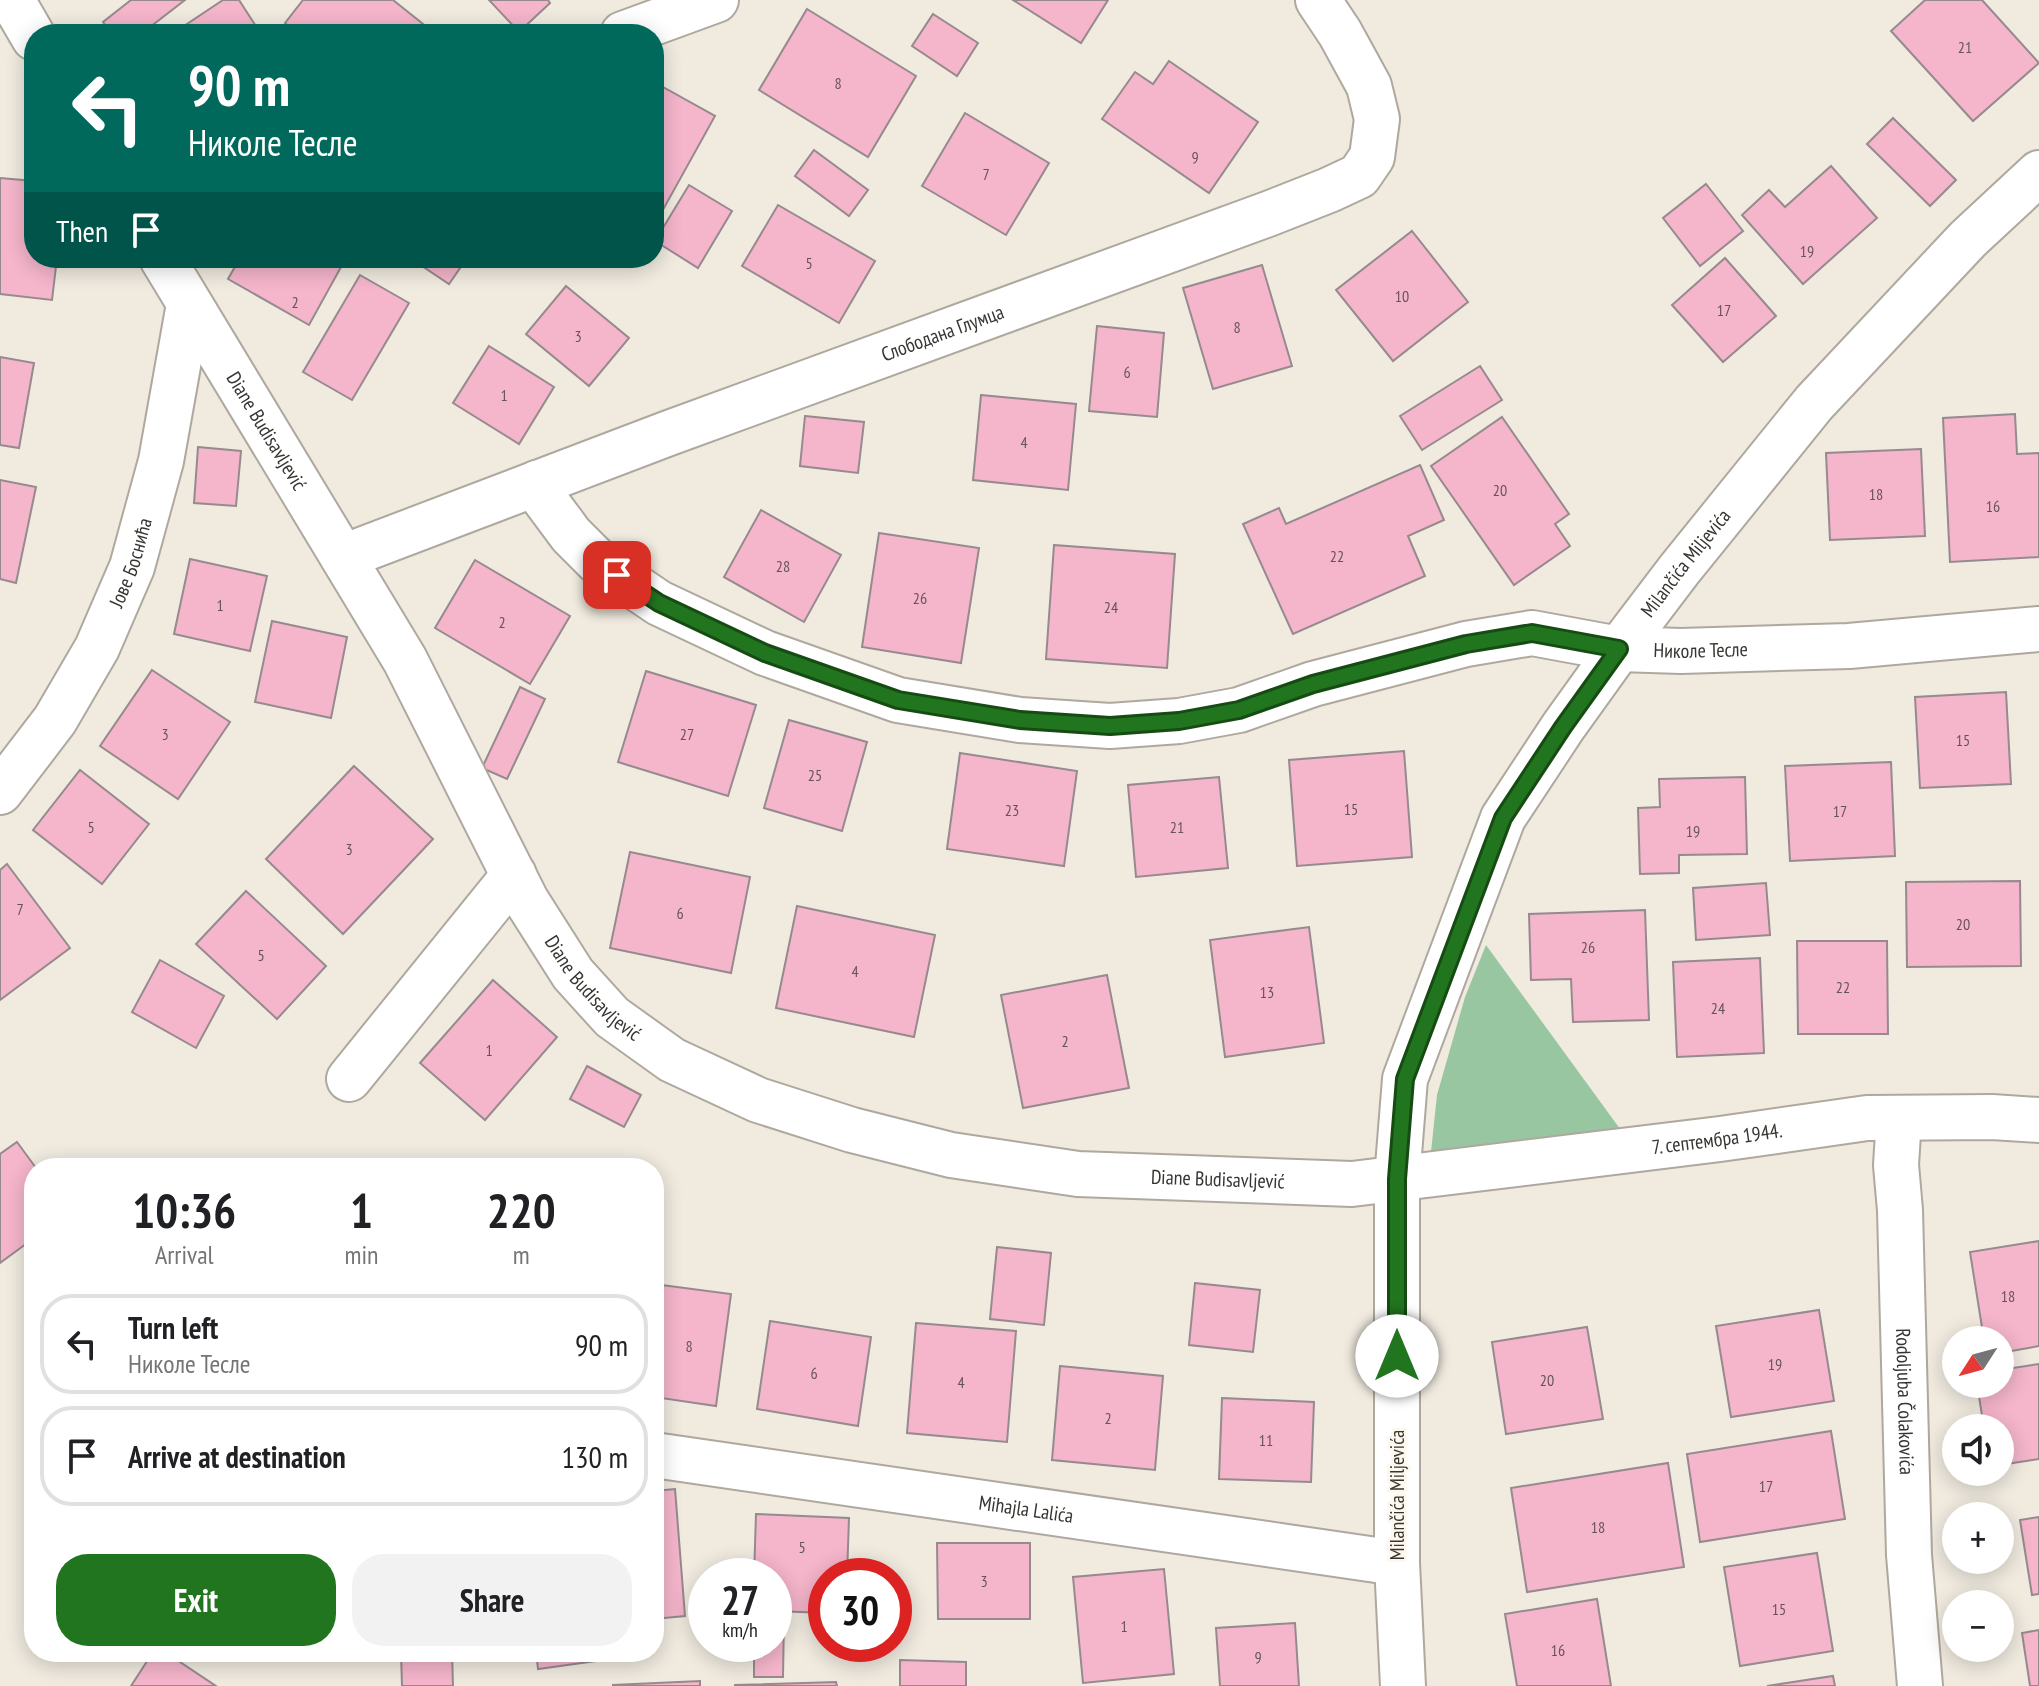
<!DOCTYPE html>
<html lang="en">
<head>
<meta charset="utf-8">
<style>
	body { margin:0; font-family:"PT Sans Narrow",sans-serif; background:#f2f2f2; color:#202124; height:100vh; display:flex; flex-direction:column; font-size:30px; white-space:nowrap }
	* { box-sizing:border-box; margin:0 }
	p { font-size:26px; color:#757577 }
	.icon { flex:none; width:44px; height:44px; fill:none; stroke:currentColor; stroke-width:2; stroke-linecap:round; stroke-linejoin:round }
	.map { position:relative; flex:1; overflow:hidden }
	.sheet { position:absolute; left:24px; top:1158px; width:640px; height:504px; display:flex; flex-direction:column; background:#fff; border-radius:32px; box-shadow:0 4px 20px #0003 }
	.sheet>* { flex:none }
	.banner { position:absolute; left:24px; top:24px; width:640px; height:244px; border-radius:32px; box-shadow:0 4px 20px #0003; background:#00695c; color:#fff; overflow:hidden }
	.needle { width:52px; rotate:234deg }
	.fabs { position:absolute; left:1942px; top:1326px; display:grid; gap:16px }
	.fabs a { display:grid; place-items:center; width:72px; height:72px; border-radius:50%; background:#fff; box-shadow:0 4px 20px #0003; font-size:40px }
	.speed { position:absolute; left:688px; top:1558px; display:flex; gap:16px; font-size:40px; font-weight:700; text-align:center }
	.speed>* { display:grid; place-content:center; width:104px; height:104px; border-radius:50%; background:#fff; box-shadow:0 4px 20px #0003; line-height:1 }
	.speed small { font-size:20px; font-weight:400 }
	.speed .limit { border:12px solid #d22; background:#fff; color:#111 }
	.pin { position:absolute; display:grid; place-items:center; width:68px; height:68px; color:#fff; margin:-34px; border-radius:16px; box-shadow:0 4px 12px #0006 }
	.me { position:absolute; width:88px; margin:-44px; rotate:0deg; stroke-linejoin:round; filter:drop-shadow(0 0 6px #0008) }
	.turn { display:flex; align-items:center; gap:28px; height:168px; padding:0 32px; font-size:36px }
	.turn .icon { width:104px; height:104px; stroke-width:2.5 }
	.turn b { display:block; font-size:56px; line-height:68px }
	.then { display:flex; align-items:center; height:76px; padding:0 32px; background:#0003; gap:16px; font-size:30px }
	.eta { display:flex; justify-content:space-evenly; align-items:center; height:136px; text-align:center }
	.eta b { font-size:48px; font-weight:700; line-height:56px }
	.primary-button { display:flex; gap:16px; margin-top:auto; padding:16px 32px }
	.primary-button a { flex:1; height:92px; border-radius:32px; background:#22751f; color:#fff; font-size:32px; font-weight:700; line-height:92px; text-align:center }
	.primary-button a+a { background:#f2f2f2; color:#202124 }
	ul { padding:0; list-style:none }
	li { display:flex; align-items:center; gap:24px; height:100px; margin:0 16px 12px; padding:0 16px; border:4px solid #e0e0e0; border-radius:32px }
	li div { flex:1 }
	li b { display:block; font-size:30px }
	li em { font-style:normal }
	.map>svg:first-child { display:block }
	.green { fill:#98c6a0 }
	.building { fill:#f5b5cb; stroke:#968a8e; stroke-width:2 }
	.lines { fill:none; stroke-linecap:round; stroke-linejoin:round }
	.street-casing { stroke:#aea89e; stroke-width:48 }
	.street { stroke:#fff; stroke-width:44 }
	.route-casing { stroke:#164c14; stroke-width:20 }
	.route { stroke:#22751f; stroke-width:14 }
	.labels { text-anchor:middle; stroke-width:6; stroke-linejoin:round; paint-order:stroke }
	.number-label { font-size:16px; fill:#665558 }
	.street-label { font-size:20px; fill:#373531; stroke:#fef7ed }
</style>
</head>
<body>
<div class="map">
<svg width="2039" height="1686" viewBox="0 0 2039 1686">
	<rect width="100%" height="100%" fill="#f0eadf"/>
	<!-- green -->
	<polygon class="green" points="1486,945 1623,1133 1431,1152 1437,1095 1465,997"/>
	<!-- building -->
	<g class="building">
		<polygon points="131,0 185,0 141,34 112,34 103,22"/>
		<polygon points="223,0 239,0 261,34 172,34"/>
		<polygon points="303,0 393,0 423,24 415,34 298,34 285,23"/>
		<polygon points="489,0 548,0 550,3 519,32"/>
		<polygon points="1013,0 1108,0 1081,43"/>
		<polygon points="1925,0 1982,0 2039,63 1973,121 1891,31"/>
		<polygon points="807,9 916,76 868,157 759,90"/>
		<polygon points="933,14 978,43 957,76 912,46"/>
		<polygon points="1169,61 1258,122 1209,193 1102,119 1135,72 1153,84"/>
		<polygon points="654,82 715,116 654,226"/>
		<polygon points="965,113 1049,163 1006,235 922,186"/>
		<polygon points="1893,118 1956,180 1930,206 1867,144"/>
		<polygon points="814,150 868,190 849,216 795,176"/>
		<polygon points="1831,166 1877,218 1803,284 1742,215 1769,190 1785,207"/>
		<polygon points="0,178 34,181 34,258 57,258 52,300 0,294"/>
		<polygon points="1706,184 1743,231 1700,266 1663,218"/>
		<polygon points="689,185 732,211 698,268 655,241"/>
		<polygon points="778,205 875,261 839,323 742,266"/>
		<polygon points="1412,231 1468,302 1393,361 1336,290"/>
		<polygon points="240,258 346,258 309,325 228,279"/>
		<polygon points="410,258 467,258 449,284"/>
		<polygon points="1725,258 1776,316 1723,362 1672,305"/>
		<polygon points="1262,265 1292,366 1213,389 1183,288"/>
		<polygon points="360,275 409,303 352,400 303,372"/>
		<polygon points="566,286 629,338 589,386 526,334"/>
		<polygon points="1097,326 1164,333 1157,417 1089,411"/>
		<polygon points="489,346 554,387 519,444 453,403"/>
		<polygon points="0,357 34,363 19,448 0,445"/>
		<polygon points="1480,366 1502,400 1422,450 1400,416"/>
		<polygon points="981,395 1076,404 1068,490 973,480"/>
		<polygon points="2015,414 2017,454 2039,453 2039,557 1950,562 1943,418"/>
		<polygon points="805,416 864,422 858,473 800,466"/>
		<polygon points="1502,417 1569,514 1555,524 1570,546 1514,585 1431,466"/>
		<polygon points="198,447 241,451 236,506 194,503"/>
		<polygon points="1921,449 1925,536 1830,540 1826,453"/>
		<polygon points="1420,465 1444,520 1408,536 1425,576 1293,634 1243,524 1279,508 1286,524"/>
		<polygon points="0,480 36,487 16,583 0,579"/>
		<polygon points="761,510 841,555 804,622 724,577"/>
		<polygon points="879,533 979,548 961,663 862,647"/>
		<polygon points="1054,545 1175,554 1167,668 1046,659"/>
		<polygon points="190,559 267,576 250,651 174,634"/>
		<polygon points="475,560 570,616 530,684 435,628"/>
		<polygon points="272,621 347,637 331,718 255,702"/>
		<polygon points="152,670 230,722 178,799 100,746"/>
		<polygon points="646,671 756,705 728,796 618,762"/>
		<polygon points="520,687 545,699 507,779 482,768"/>
		<polygon points="2006,692 2011,784 1920,788 1915,697"/>
		<polygon points="789,720 867,742 842,831 764,808"/>
		<polygon points="1404,751 1412,857 1297,866 1289,760"/>
		<polygon points="960,753 1077,771 1064,866 947,849"/>
		<polygon points="1891,762 1895,856 1790,861 1785,766"/>
		<polygon points="354,766 433,839 343,934 266,859"/>
		<polygon points="80,770 149,824 102,884 33,830"/>
		<polygon points="1219,777 1228,868 1136,877 1128,785"/>
		<polygon points="1745,777 1747,854 1679,855 1679,873 1640,874 1638,808 1660,807 1659,779"/>
		<polygon points="630,852 750,877 731,973 610,948"/>
		<polygon points="7,864 70,948 0,1000 0,870"/>
		<polygon points="2020,881 2021,966 1907,967 1906,882"/>
		<polygon points="1766,883 1770,935 1696,940 1693,888"/>
		<polygon points="246,891 326,966 277,1019 196,944"/>
		<polygon points="797,906 935,935 914,1037 776,1008"/>
		<polygon points="1645,910 1649,1020 1573,1022 1571,979 1531,980 1529,914"/>
		<polygon points="1309,927 1324,1043 1225,1057 1210,940"/>
		<polygon points="1797,941 1887,941 1888,1034 1798,1034"/>
		<polygon points="1760,958 1764,1053 1677,1057 1673,962"/>
		<polygon points="160,960 224,996 196,1048 132,1012"/>
		<polygon points="1107,975 1129,1088 1023,1108 1001,995"/>
		<polygon points="493,980 557,1037 485,1120 420,1063"/>
		<polygon points="587,1066 641,1095 624,1127 570,1099"/>
		<polygon points="17,1142 36,1168 34,1168 34,1238 0,1263 0,1154"/>
		<polygon points="2039,1241 2039,1346 2000,1353 2000,1340 1984,1340 1970,1252"/>
		<polygon points="997,1247 1051,1253 1044,1325 990,1319"/>
		<polygon points="1195,1283 1260,1290 1253,1352 1189,1345"/>
		<polygon points="654,1284 731,1294 716,1406 654,1397"/>
		<polygon points="1819,1310 1834,1401 1731,1417 1716,1326"/>
		<polygon points="770,1321 871,1337 858,1426 757,1409"/>
		<polygon points="916,1323 1016,1331 1007,1442 907,1433"/>
		<polygon points="1587,1327 1603,1419 1506,1434 1492,1342"/>
		<polygon points="2039,1364 2039,1459 2000,1465 2000,1428 1984,1428 1977,1384 2000,1384 2000,1370"/>
		<polygon points="1060,1366 1163,1376 1155,1470 1052,1460"/>
		<polygon points="1222,1398 1314,1402 1311,1482 1219,1479"/>
		<polygon points="1831,1431 1845,1519 1700,1542 1687,1454"/>
		<polygon points="1668,1463 1684,1567 1527,1592 1511,1488"/>
		<polygon points="675,1489 685,1616 654,1619 654,1491"/>
		<polygon points="756,1514 849,1518 847,1576 826,1576 826,1613 774,1611 774,1576 754,1576"/>
		<polygon points="2039,1517 2039,1594 2032,1595 2020,1520"/>
		<polygon points="937,1543 1030,1543 1030,1619 938,1619"/>
		<polygon points="1817,1553 1833,1651 1740,1666 1724,1567"/>
		<polygon points="1164,1569 1174,1674 1083,1683 1073,1577"/>
		<polygon points="1597,1599 1611,1686 1517,1686 1505,1614"/>
		<polygon points="774,1617 784,1617 783,1677 754,1677 754,1644 774,1644"/>
		<polygon points="1295,1623 1299,1686 1220,1686 1216,1628"/>
		<polygon points="2039,1630 2039,1686 2030,1686 2022,1633"/>
		<polygon points="153,1652 165,1652 216,1686 131,1686"/>
		<polygon points="401,1652 452,1652 453,1686 402,1686"/>
		<polygon points="536,1652 610,1652 611,1659 538,1669"/>
		<polygon points="900,1660 966,1662 966,1686 900,1686"/>
		<polygon points="1833,1676 1835,1686 1767,1686"/>
		<polygon points="700,1681 700,1686 613,1686 613,1685"/>
		<polygon points="836,1682 837,1686 735,1686 735,1685"/>
	</g>
	<g class="lines">
		<defs>
			<g id="street">
				<polyline points="12,0 34,38"/>
				<polyline points="623,34 716,0"/>
				<path id="s1" d="M162,258L405,660L526,900L573,974L612,1017L672,1060L758,1100L852,1130L951,1155L1078,1174L1352,1184L1720,1139L1867,1118L1992,1117L2039,1120"/>
				<path id="s2" d="M537,483L545,500L571,535L597,561L659,603L765,653L898,700L1020,720L1110,726L1179,721L1239,710L1313,684L1466,644L1532,633L1619,649L1681,651L1849,646L2039,629"/>
				<path id="s3" d="M343,557L669,433L1268,214L1329,190L1359,176L1372,157L1377,119L1369,86L1340,33L1318,0"/>
				<path id="s4" d="M0,792L55,720L97,648L132,567L161,461L189,304"/>
				<polyline points="349,1079 514,875"/>
				<path id="s5" d="M1899,1118L1896,1165L1900,1210L1909,1555L1920,1686"/>
				<path id="s6" d="M654,1455L1397,1563"/>
				<path id="s7" d="M1403,1686L1397,1563V1179L1405,1079L1503,818L1563,727L1619,649L1679,570L1814,403L1968,239L2039,173"/>
			</g>
		</defs>
		<!-- street casing -->
		<use href="#street" class="street-casing"/>
		<!-- street -->
		<use href="#street" class="street"/>
	</g>
	<g class="lines">
		<defs>
			<polyline id="route" points="617,575 659,603 765,653 898,700 1020,720 1110,726 1179,721 1239,710 1313,684 1466,644 1532,633 1619,649 1563,727 1503,818 1405,1079 1397,1179 1397,1356"/>
		</defs>
		<!-- route casing -->
		<use href="#route" class="route-casing"/>
		<!-- route -->
		<use href="#route" class="route"/>
	</g>
	<g class="labels">
		<!-- number labels -->
		<g class="number-label">
			<text x="1965" y="53">21</text>
			<text x="838" y="89">8</text>
			<text x="1195" y="163">9</text>
			<text x="986" y="180">7</text>
			<text x="1807" y="257">19</text>
			<text x="809" y="269">5</text>
			<text x="1402" y="302">10</text>
			<text x="295" y="308">2</text>
			<text x="1724" y="316">17</text>
			<text x="1237" y="333">8</text>
			<text x="578" y="342">3</text>
			<text x="1127" y="378">6</text>
			<text x="504" y="401">1</text>
			<text x="1024" y="448">4</text>
			<text x="1500" y="496">20</text>
			<text x="1876" y="500">18</text>
			<text x="1993" y="512">16</text>
			<text x="1337" y="562">22</text>
			<text x="783" y="572">28</text>
			<text x="920" y="604">26</text>
			<text x="220" y="611">1</text>
			<text x="1111" y="613">24</text>
			<text x="502" y="628">2</text>
			<text x="165" y="740">3</text>
			<text x="687" y="740">27</text>
			<text x="1963" y="746">15</text>
			<text x="815" y="781">25</text>
			<text x="1351" y="815">15</text>
			<text x="1012" y="816">23</text>
			<text x="1840" y="817">17</text>
			<text x="91" y="833">5</text>
			<text x="1177" y="833">21</text>
			<text x="1693" y="837">19</text>
			<text x="349" y="855">3</text>
			<text x="20" y="915">7</text>
			<text x="680" y="919">6</text>
			<text x="1963" y="930">20</text>
			<text x="1588" y="953">26</text>
			<text x="261" y="961">5</text>
			<text x="855" y="977">4</text>
			<text x="1843" y="993">22</text>
			<text x="1267" y="998">13</text>
			<text x="1718" y="1014">24</text>
			<text x="1065" y="1047">2</text>
			<text x="489" y="1056">1</text>
			<text x="2008" y="1302">18</text>
			<text x="689" y="1352">8</text>
			<text x="1775" y="1370">19</text>
			<text x="814" y="1379">6</text>
			<text x="1547" y="1386">20</text>
			<text x="961" y="1388">4</text>
			<text x="1108" y="1424">2</text>
			<text x="1266" y="1446">11</text>
			<text x="1766" y="1492">17</text>
			<text x="1598" y="1533">18</text>
			<text x="802" y="1553">5</text>
			<text x="984" y="1587">3</text>
			<text x="1779" y="1615">15</text>
			<text x="1124" y="1632">1</text>
			<text x="1558" y="1656">16</text>
			<text x="1258" y="1663">9</text>
		</g>
		<!-- street labels -->
		<g class="street-label">
			<text dy="7" stroke="none"><textPath href="#s3" startOffset="640">Слободана Глумца</textPath></text>
			<text dy="7" stroke="none"><textPath href="#s1" startOffset="202">Diane Budisavljević</textPath></text>
			<text dy="7" stroke="none"><textPath href="#s4" startOffset="266">Јове Боснића</textPath></text>
			<text dy="7" stroke="none"><textPath href="#s7" startOffset="1200">Milančića Miljevića</textPath></text>
			<text dy="7" stroke="none"><textPath href="#s2" startOffset="1250">Николе Тесле</textPath></text>
			<text dy="7" stroke="none"><textPath href="#s1" startOffset="850">Diane Budisavljević</textPath></text>
			<text dy="7" stroke="none"><textPath href="#s1" startOffset="2024">7. септембра 1944.</textPath></text>
			<text dy="7" stroke="none"><textPath href="#s1" startOffset="1522">Diane Budisavljević</textPath></text>
			<text dy="7" stroke="none"><textPath href="#s5" startOffset="284">Rodoljuba Čolakovića</textPath></text>
			<text transform="translate(1397 1495) rotate(-90)" y="7">Milančića Miljevića</text>
			<text dy="7" stroke="none"><textPath href="#s6" startOffset="376">Mihajla Lalića</textPath></text>
		</g>
	</g>
</svg>
<div class="fabs">
<a><svg class="needle" viewBox="-14 -14 28 28"><path d="M0-13l5 13h-10z" fill="#e53935"/><path d="M0 13l5-13h-10z" fill="#757577"/></svg></a>
<a><svg class="icon" aria-label="sound" viewBox="0 0 24 24"><path d="M4 9h4l5-4v14l-5-4H4zM17 9q2 3 0 6"/></svg></a>
<a>+</a>
<a>−</a>
</div>
<div class="speed"><div>27<small>km/h</small></div><div class="limit">30</div></div>
<div class="pin" style="left:617px;top:575px;background:#d93025"><svg class="icon" aria-label="arrive" viewBox="0 0 24 24"><path d="M6 21V4h12l-3 4 3 4H6"/></svg></div>
<svg class="me" style="left:1397px;top:1356px" viewBox="-20 -20 40 40"><circle r="19" fill="#fff"/><path d="M0-13L10 11 0 6-10 11z" fill="#22751f"/></svg>
<div class="banner">
<div class="turn"><svg class="icon" aria-label="left" viewBox="0 0 24 24"><path d="M17 20v-9H6M10 6l-5 5 5 5"/></svg><div><b>90 m</b>Николе Тесле</div></div>
<div class="then">Then<svg class="icon" aria-label="arrive" viewBox="0 0 24 24"><path d="M6 21V4h12l-3 4 3 4H6"/></svg></div>
</div>
<section class="sheet">
<div class="eta">
<div><b>10:36</b><p>Arrival</p></div>
<div><b>1</b><p>min</p></div>
<div><b>220</b><p>m</p></div>
</div>
<ul>
<li><svg class="icon" aria-label="left" viewBox="0 0 24 24"><path d="M17 20v-9H6M10 6l-5 5 5 5"/></svg><div><b>Turn left</b><p>Николе Тесле</p></div><em>90 m</em></li>
<li><svg class="icon" aria-label="arrive" viewBox="0 0 24 24"><path d="M6 21V4h12l-3 4 3 4H6"/></svg><div><b>Arrive at destination</b></div><em>130 m</em></li>
</ul>
<div class="primary-button"><a>Exit</a><a>Share</a></div>
</section>
</div>
</body>
</html>
